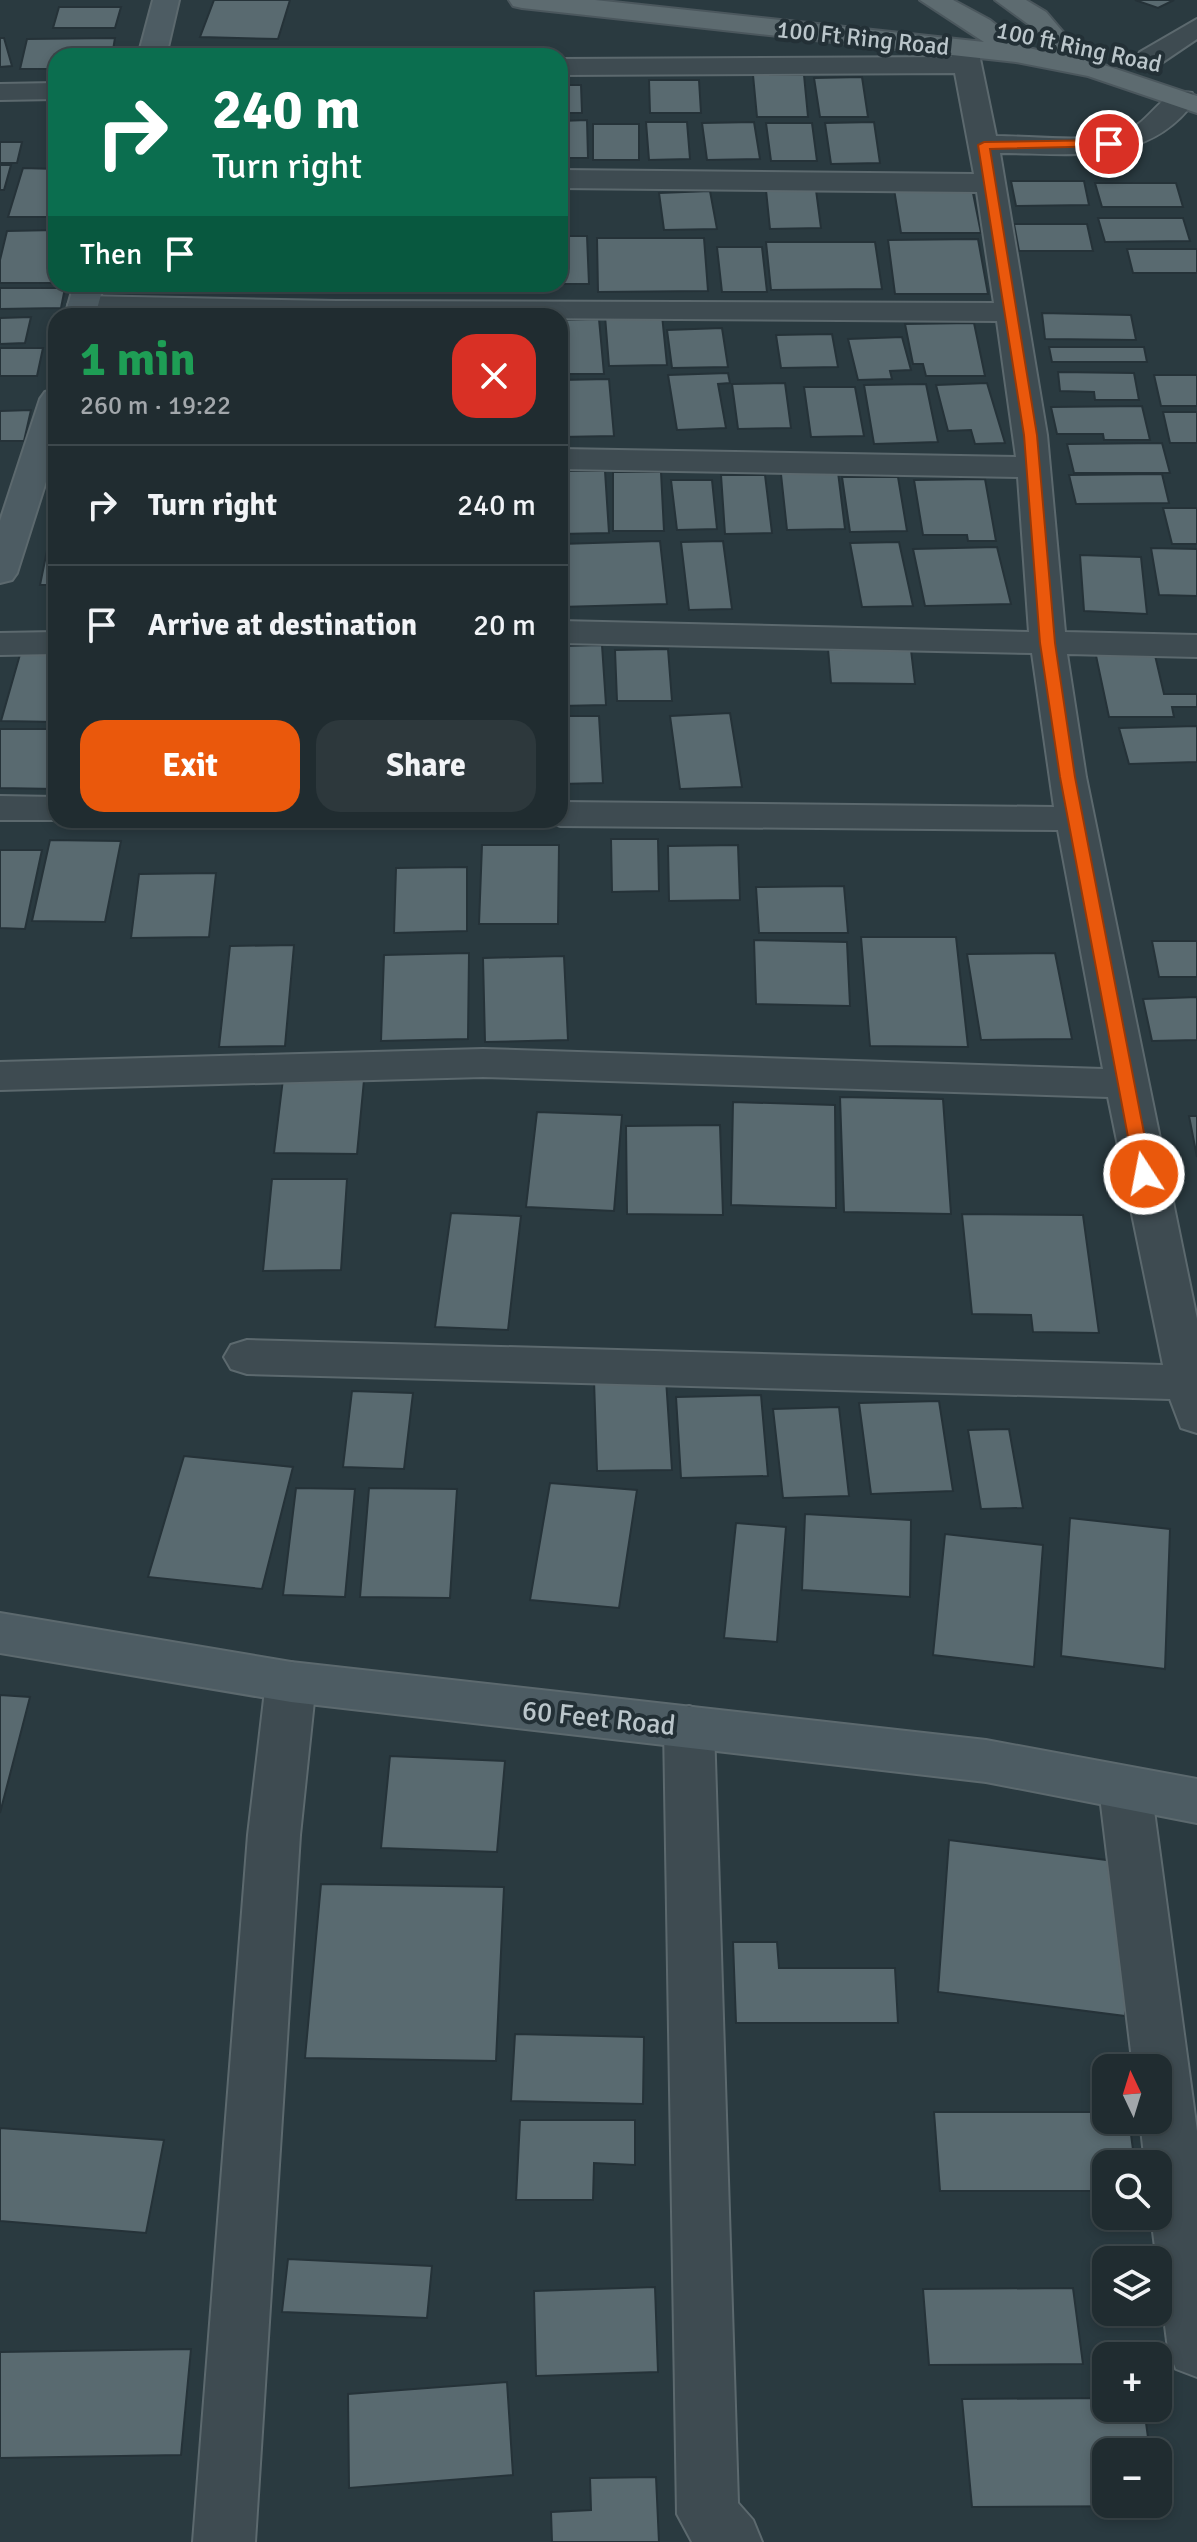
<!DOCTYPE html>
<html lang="en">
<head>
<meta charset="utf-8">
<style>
	body { margin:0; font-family:Signika,sans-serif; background:#2d383c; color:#f1f3f6; height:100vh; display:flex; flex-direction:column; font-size:30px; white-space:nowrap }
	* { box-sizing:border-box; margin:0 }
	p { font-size:26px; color:#a2a7ab }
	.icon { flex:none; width:44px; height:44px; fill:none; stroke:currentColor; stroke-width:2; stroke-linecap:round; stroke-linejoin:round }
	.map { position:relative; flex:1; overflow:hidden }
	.drawer { position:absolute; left:48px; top:308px; width:520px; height:520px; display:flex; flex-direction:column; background:#202c30; border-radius:24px; box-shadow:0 4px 12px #0003,0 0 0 2px #3d484c }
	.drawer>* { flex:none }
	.top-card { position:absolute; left:48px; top:48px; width:520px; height:244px; border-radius:24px; box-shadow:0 4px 12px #0003,0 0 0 2px #3d484c; background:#0b6e4f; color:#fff; overflow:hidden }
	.needle { width:52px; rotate:356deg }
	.fabs { position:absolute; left:1092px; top:2054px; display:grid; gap:16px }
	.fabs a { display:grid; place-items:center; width:80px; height:80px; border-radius:16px; background:#202c30; box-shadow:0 4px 12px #0003,0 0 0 2px #3d484c; font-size:40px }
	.pin { position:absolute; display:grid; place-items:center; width:68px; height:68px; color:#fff; margin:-34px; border:4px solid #fff; border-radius:50%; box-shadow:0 2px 8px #0007 }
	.me { position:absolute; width:88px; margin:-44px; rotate:349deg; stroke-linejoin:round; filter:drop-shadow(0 0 6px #0008) }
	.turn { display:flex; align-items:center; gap:28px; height:168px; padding:0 32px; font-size:36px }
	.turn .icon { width:104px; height:104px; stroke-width:2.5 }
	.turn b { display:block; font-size:56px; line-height:68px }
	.then { display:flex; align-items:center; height:76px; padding:0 32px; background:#0003; gap:16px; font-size:30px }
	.round { display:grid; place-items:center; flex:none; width:84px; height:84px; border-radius:24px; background:#2d383c }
	.summary { display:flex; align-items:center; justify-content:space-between; height:136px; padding:0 32px }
	h1 { font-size:48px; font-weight:700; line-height:60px; color:#1e9e55 }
	.action { display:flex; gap:16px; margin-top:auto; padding:16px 32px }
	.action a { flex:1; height:92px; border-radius:24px; background:#ea580c; color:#fff; font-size:32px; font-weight:700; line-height:92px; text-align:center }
	.action a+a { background:#2d383c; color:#f1f3f6 }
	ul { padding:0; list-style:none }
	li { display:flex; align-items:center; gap:24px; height:120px; padding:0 32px; border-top:2px solid #3d484c }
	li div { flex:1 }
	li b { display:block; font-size:30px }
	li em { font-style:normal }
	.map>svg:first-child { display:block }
	.building { fill:#596a70; stroke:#253238; stroke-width:2 }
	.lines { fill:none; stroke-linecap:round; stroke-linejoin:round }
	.street-casing { stroke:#5c696e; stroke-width:4 }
	.secondary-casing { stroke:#5c696e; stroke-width:4 }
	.primary-casing { stroke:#4b575d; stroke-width:4 }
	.street { fill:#3e4b51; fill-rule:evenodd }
	.secondary { fill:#4d5c63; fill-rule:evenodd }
	.primary { fill:#5d6b70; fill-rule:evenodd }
	.route { fill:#ea580c; stroke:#983908; stroke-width:2 }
	.labels { text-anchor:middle; stroke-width:8; stroke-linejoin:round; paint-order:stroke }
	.far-street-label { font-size:24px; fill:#bbc6cb; stroke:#233036 }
	.street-label { font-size:28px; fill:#bbc6cb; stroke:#233036 }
</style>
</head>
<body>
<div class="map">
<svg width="1197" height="2542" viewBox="0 0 1197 2542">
	<rect width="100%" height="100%" fill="#2a3a40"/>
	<!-- building -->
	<g class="building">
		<polygon points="214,0 290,0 278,39 200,37"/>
		<polygon points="1135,0 1174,0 1158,8"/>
		<polygon points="59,7 121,7 115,28 53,28"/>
		<polygon points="0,38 4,38 12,66 0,67"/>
		<polygon points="115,38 112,56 56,56 56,69 20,69 27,39"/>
		<polygon points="753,75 804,75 808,117 757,117"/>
		<polygon points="862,77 868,117 820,117 814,78"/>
		<polygon points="649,80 699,80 701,113 650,113"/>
		<polygon points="560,85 581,85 582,113 560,113"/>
		<polygon points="587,120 588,158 560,158 560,121"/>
		<polygon points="646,122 687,122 690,159 649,160"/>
		<polygon points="754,122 760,159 707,160 702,123"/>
		<polygon points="874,122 880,163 831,164 825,123"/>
		<polygon points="766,123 812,123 817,161 771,161"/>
		<rect x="593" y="124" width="46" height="36"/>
		<polygon points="0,142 22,142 17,163 0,163"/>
		<polygon points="0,165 11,165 4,190 0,190"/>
		<polygon points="23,168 56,169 56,217 8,217"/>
		<polygon points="1011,181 1084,181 1089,205 1016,206"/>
		<polygon points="1095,183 1176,183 1183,207 1102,207"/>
		<polygon points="972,188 981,233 901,233 894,189"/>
		<polygon points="766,190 816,190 821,228 770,229"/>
		<polygon points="710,191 717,229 664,230 659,193"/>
		<polygon points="1098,218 1183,218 1190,241 1105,242"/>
		<polygon points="1014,224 1087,224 1093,251 1019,251"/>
		<polygon points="56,230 56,283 0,283 0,260 7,231"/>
		<polygon points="560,236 587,236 589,284 560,284"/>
		<polygon points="597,238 704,238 708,291 598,292"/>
		<polygon points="978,239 988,294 895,294 888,240"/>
		<polygon points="766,242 875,242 882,289 771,290"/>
		<polygon points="717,247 762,247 767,292 722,292"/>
		<polygon points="1127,249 1197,249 1197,273 1133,273"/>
		<polygon points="377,284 428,284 428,291 377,292"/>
		<polygon points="0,288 65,288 61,308 0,309"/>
		<polygon points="1042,313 1131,315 1136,340 1045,339"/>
		<polygon points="662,315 667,365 609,366 605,316"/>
		<polygon points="31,317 25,343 0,344 0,318"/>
		<polygon points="599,319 604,374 560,374 560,320"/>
		<polygon points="974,323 985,376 926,376 923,364 913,364 905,324"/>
		<polygon points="722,328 728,367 672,368 667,330"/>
		<polygon points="832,334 838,367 781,368 776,335"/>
		<polygon points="902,337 911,370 890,371 892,379 858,380 848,339"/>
		<polygon points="1049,347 1144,347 1147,362 1052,362"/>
		<polygon points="0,348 43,348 37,376 0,376"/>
		<polygon points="1058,372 1134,373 1139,400 1095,400 1094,392 1060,391"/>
		<polygon points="728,373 730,383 718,384 726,428 677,430 668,375"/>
		<polygon points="1154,375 1197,375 1197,406 1161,406"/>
		<polygon points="609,379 614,436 560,437 560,380"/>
		<polygon points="785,383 791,428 738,429 732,384"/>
		<polygon points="987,383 1005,443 975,444 971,430 948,431 936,385"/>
		<polygon points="926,384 938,442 874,444 864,385"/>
		<polygon points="804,387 855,387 864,436 811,437"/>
		<polygon points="1142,406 1150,440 1104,440 1103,434 1057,434 1051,407"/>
		<polygon points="31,410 24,441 0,441 0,411"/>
		<polygon points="1163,412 1197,412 1197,443 1170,443"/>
		<polygon points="1162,443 1170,473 1074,473 1067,444"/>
		<polygon points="837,464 845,529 787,530 780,465"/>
		<polygon points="560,471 605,471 609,533 560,534"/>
		<polygon points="613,472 661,472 664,531 613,531"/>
		<polygon points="1162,474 1169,503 1076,504 1069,475"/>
		<polygon points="721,475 765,475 772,533 725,534"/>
		<polygon points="842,477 898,477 907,531 850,532"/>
		<polygon points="985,479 996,541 968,541 967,535 923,535 914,480"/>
		<polygon points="671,480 712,480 717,529 677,530"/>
		<polygon points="1163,508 1197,508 1197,544 1172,544"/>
		<polygon points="51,531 56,531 56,585 40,585"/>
		<polygon points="660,541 667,604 560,607 560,544"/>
		<polygon points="723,541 732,609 689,610 681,542"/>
		<polygon points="899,542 913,606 862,607 850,543"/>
		<polygon points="997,547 1011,604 925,606 913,549"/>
		<polygon points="1151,548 1197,549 1197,596 1159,595"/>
		<polygon points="1080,555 1141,557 1147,614 1084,611"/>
		<polygon points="602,645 606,705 560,706 560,646"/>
		<polygon points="668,649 672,701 617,701 615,650"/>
		<polygon points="828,649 911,650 915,684 831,683"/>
		<polygon points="21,651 56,651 56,722 1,721"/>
		<polygon points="1095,651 1154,651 1164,694 1197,694 1197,707 1172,707 1174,717 1109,717"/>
		<polygon points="730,713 742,787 680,789 670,716"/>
		<polygon points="560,716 599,716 603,783 560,784"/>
		<polygon points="1197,726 1197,762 1129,764 1119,728"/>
		<polygon points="0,729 56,729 55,789 0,788"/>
		<polygon points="611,839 658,839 659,891 612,892"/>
		<polygon points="50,840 121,841 105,922 32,921"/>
		<polygon points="482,845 559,845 558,924 479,924"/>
		<polygon points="738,845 740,900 669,901 668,846"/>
		<polygon points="0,850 42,850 25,929 0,928"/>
		<polygon points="467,867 467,931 394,933 396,868"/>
		<polygon points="216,873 209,937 131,938 139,874"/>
		<polygon points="844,886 848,933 759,933 756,887"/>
		<polygon points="861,937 956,937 968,1047 870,1046"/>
		<polygon points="754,940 847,942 850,1006 756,1004"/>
		<polygon points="1152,941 1197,941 1197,977 1159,977"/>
		<polygon points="294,945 285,1046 219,1047 230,946"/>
		<polygon points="469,953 468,1039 381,1041 384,955"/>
		<polygon points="1055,953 1072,1039 981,1040 967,954"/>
		<polygon points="564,956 568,1040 485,1042 483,958"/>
		<polygon points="1197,997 1197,1040 1152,1041 1143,999"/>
		<polygon points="283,1079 364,1080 357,1154 274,1153"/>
		<polygon points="840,1097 943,1099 951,1214 844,1212"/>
		<polygon points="733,1102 835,1105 836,1208 731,1205"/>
		<polygon points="537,1112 622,1115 614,1211 526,1207"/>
		<polygon points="1189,1116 1197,1116 1197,1157"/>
		<polygon points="720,1125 723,1215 627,1214 626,1126"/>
		<polygon points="272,1179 347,1179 341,1270 263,1271"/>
		<polygon points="451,1213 521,1216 508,1330 435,1327"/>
		<polygon points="962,1214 1083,1215 1099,1333 1033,1332 1031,1315 972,1314"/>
		<polygon points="666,1379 672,1470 597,1471 594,1380"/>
		<polygon points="352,1391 413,1393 404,1469 343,1467"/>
		<polygon points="761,1395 768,1476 681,1478 676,1397"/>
		<polygon points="939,1401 953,1491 871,1494 859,1403"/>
		<polygon points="839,1407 849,1496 783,1498 773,1409"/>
		<polygon points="1009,1429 1023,1508 981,1509 968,1430"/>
		<polygon points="184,1456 293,1467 262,1589 148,1577"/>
		<polygon points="550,1483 637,1490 619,1608 530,1600"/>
		<polygon points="296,1488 355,1489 345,1597 283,1595"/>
		<polygon points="369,1488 457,1489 450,1598 360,1597"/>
		<polygon points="805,1514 911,1520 910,1597 802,1590"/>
		<polygon points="1070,1518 1170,1529 1165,1669 1061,1656"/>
		<polygon points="736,1523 786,1527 777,1642 724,1638"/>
		<polygon points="945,1534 1043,1545 1034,1667 933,1655"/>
		<polygon points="0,1695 30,1697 0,1813"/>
		<polygon points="390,1756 505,1761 497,1852 381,1848"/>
		<polygon points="949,1840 1130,1863 1125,2016 938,1992"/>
		<polygon points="321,1884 504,1887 496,2061 305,2058"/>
		<polygon points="733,1942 777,1942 779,1968 895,1968 898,2023 736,2023"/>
		<polygon points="515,2034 644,2037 643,2104 511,2101"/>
		<polygon points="934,2112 1106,2112 1106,2120 1129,2120 1135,2164 1106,2164 1106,2191 940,2191"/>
		<polygon points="520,2120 635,2120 635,2165 594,2163 593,2200 516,2200"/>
		<polygon points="0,2128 164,2140 146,2233 0,2221"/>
		<polygon points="288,2259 432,2266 427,2318 282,2312"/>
		<polygon points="655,2287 658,2372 536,2376 534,2291"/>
		<polygon points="1073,2288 1083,2364 929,2365 923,2289"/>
		<polygon points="191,2349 181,2455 0,2458 0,2352"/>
		<polygon points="507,2382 513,2475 349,2488 348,2394"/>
		<polygon points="1106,2398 1106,2408 1144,2408 1150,2452 1106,2452 1106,2504 1157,2506 972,2507 962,2399"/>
		<polygon points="656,2477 659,2542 552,2542 551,2512 591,2510 590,2478"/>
	</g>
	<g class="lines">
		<defs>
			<g id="street">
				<polygon points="1197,19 1197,39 1160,64 1140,64 1136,58 1140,52"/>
				<path d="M964,41L974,43L978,49L996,136C1033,136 1093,144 1126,131C1151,123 1162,86 1192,93L1196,99C1149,167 1072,153 1000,153L1047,435L1065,632L1197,635V657L1067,654L1086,777L1197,1319V1433L1181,1428L1170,1399L247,1374L231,1369L224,1357L231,1345L247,1340L1163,1365L1108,1097L483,1077L0,1090V1062L483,1049L1103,1069L1058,830L560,826L545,820H560V802L1054,807L1032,653L560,643V621L1029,632L1018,477L560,469V449L1016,457L997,321L173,316L83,314L72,312L68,305L72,298L83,296L336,301L994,303L977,192L560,188V170L974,174L955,73L560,75V59L952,57L950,49L954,43Z"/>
				<polygon points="56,83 56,99 0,100 0,84"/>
				<polygon points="56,632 56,654 0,655 0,633"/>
				<polygon points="0,796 56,797 58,820 0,820"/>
				<polygon points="291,1662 309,1668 316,1682 300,1835 255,2542 193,2542 248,1835 266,1682 273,1668"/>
				<polygon points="689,1706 707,1712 714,1727 738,2503 753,2520 762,2542 692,2542 677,2514 664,1727 671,1712"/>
				<polygon points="1125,1767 1143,1773 1151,1788 1197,2131 1197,2377 1176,2369 1168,2349 1151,2216 1158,2216 1158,2164 1145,2164 1140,2120 1158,2120 1158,2068 1133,2068 1099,1788 1107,1773"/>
			</g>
			<g id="secondary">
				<polygon points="153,0 179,0 166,56 138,56"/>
				<polygon points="74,284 104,284 95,316 65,316"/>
				<polygon points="56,389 56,450 17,573 12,580 0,583 0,521 40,399 45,392"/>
				<polygon points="0,1613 291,1662 986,1740 1197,1779 1197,1823 986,1782 291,1702 0,1653"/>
			</g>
			<polygon id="primary" points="509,0 595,0 984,42 920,0 953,0 990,20 1024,47 1051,53 1028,24 995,0 1026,0 1046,12 1086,59 1197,96 1197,113 1088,76 1016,62 522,8 513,6"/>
		</defs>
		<!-- street casing -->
		<use href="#street" class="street-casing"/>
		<!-- secondary casing -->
		<use href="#secondary" class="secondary-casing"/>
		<!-- primary casing -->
		<use href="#primary" class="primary-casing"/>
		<!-- street -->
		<use href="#street" class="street"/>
		<!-- secondary -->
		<use href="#secondary" class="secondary"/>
		<!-- primary -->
		<use href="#primary" class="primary"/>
	</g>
	<!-- route -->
	<polygon class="route" points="1109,140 1113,141 1113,146 990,149 1037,435 1055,643 1075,777 1152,1174 1144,1180 1135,1174 1060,777 1040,643 1024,435 978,145 984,142"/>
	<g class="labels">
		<!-- far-street labels -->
		<g class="far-street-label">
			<text transform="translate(863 38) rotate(6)" y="8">100 Ft Ring Road</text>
			<text transform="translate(1079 47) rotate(12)" y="8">100 ft Ring Road</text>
		</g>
		<!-- street labels -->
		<g class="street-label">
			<text transform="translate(599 1717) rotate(6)" y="10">60 Feet Road</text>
		</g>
	</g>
</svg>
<div class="fabs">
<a><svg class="needle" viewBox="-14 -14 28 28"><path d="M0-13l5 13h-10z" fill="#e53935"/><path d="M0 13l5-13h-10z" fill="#a2a7ab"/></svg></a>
<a><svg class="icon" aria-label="search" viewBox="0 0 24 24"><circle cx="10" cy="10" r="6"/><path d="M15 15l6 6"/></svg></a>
<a><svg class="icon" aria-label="layers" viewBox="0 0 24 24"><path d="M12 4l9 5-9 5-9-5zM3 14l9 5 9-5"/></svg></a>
<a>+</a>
<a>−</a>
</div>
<div class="pin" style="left:1109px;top:144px;background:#d93025"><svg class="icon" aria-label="arrive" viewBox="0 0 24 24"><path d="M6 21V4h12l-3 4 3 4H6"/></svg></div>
<svg class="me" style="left:1144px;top:1174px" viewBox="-20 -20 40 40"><circle r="17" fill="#ea580c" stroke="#fff" stroke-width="3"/><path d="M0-11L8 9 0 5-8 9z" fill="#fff"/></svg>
<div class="top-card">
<div class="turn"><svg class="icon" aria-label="right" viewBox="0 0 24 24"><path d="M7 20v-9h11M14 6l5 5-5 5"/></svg><div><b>240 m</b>Turn right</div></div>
<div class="then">Then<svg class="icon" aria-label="arrive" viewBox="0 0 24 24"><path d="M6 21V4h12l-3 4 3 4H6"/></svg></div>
</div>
<section class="drawer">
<div class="summary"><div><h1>1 min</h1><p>260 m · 19:22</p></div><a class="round" style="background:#d93025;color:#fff"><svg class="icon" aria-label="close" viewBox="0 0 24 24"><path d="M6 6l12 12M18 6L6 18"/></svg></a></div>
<ul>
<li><svg class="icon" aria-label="right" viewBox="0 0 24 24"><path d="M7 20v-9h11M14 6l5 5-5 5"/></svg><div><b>Turn right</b></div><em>240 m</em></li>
<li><svg class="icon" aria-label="arrive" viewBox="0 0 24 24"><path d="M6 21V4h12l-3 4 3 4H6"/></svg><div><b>Arrive at destination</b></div><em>20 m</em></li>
</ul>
<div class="action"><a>Exit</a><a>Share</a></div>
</section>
</div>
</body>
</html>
